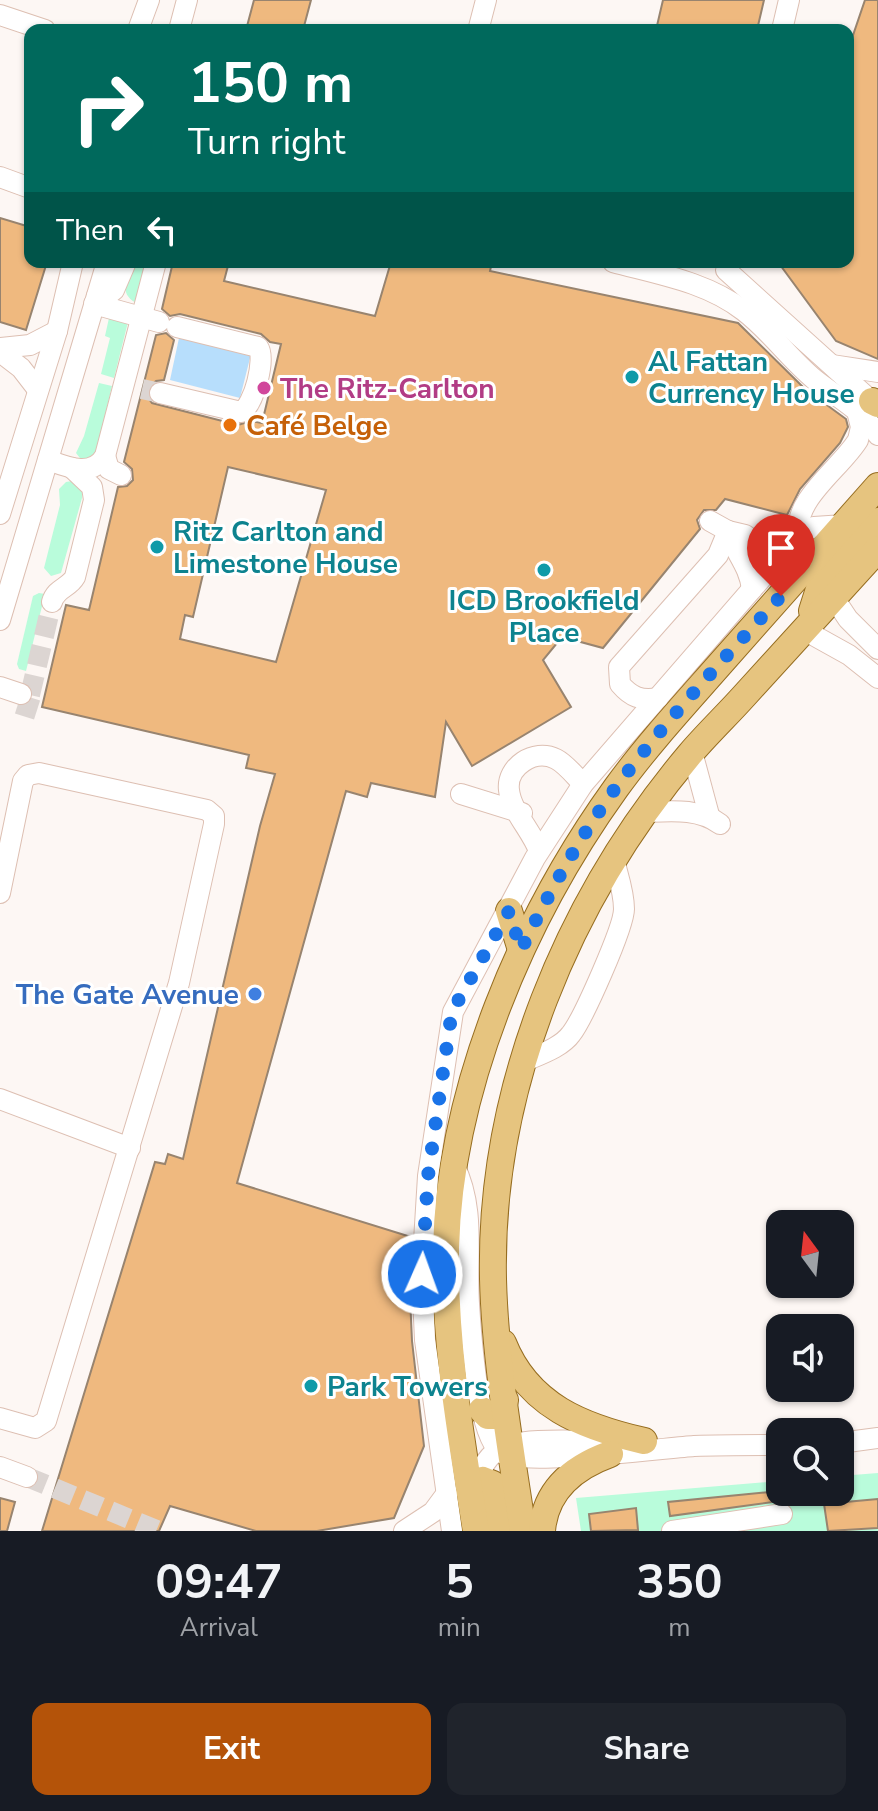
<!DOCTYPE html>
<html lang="en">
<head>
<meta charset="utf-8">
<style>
	body { margin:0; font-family:"Nunito Sans",sans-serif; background:#20242c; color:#f1f3f6; height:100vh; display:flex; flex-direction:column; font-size:30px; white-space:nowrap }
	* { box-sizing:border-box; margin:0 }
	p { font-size:26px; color:#9ea1a6 }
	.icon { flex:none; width:44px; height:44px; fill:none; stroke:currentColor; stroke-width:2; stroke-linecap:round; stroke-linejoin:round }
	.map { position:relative; height:1531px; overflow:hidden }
	.details { display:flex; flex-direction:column; background:#171b24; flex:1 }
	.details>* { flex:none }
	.guide { position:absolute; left:24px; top:24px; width:830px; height:244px; border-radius:16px; box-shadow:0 2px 6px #0004; background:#00695c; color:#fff; overflow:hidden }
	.needle { width:52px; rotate:345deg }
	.buttons { position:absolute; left:766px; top:1210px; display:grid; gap:16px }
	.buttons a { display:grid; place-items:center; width:88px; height:88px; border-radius:16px; background:#171b24; box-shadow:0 2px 6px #0004; font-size:40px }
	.pin { position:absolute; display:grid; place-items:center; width:68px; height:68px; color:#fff; margin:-82px -34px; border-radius:50% 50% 50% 0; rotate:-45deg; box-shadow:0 0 8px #0007 }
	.pin .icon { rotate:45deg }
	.me { position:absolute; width:88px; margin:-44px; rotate:2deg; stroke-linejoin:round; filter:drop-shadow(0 0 6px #0008) }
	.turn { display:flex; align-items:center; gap:28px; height:168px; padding:0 32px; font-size:36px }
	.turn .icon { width:104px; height:104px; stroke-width:2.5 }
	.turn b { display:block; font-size:56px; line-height:68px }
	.then { display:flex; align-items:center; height:76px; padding:0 32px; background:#0003; gap:16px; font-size:30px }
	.eta { display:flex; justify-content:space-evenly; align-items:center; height:136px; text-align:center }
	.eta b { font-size:48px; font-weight:700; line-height:56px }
	.primary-button { display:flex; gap:16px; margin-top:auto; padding:16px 32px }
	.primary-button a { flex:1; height:92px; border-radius:16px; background:#b45309; color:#fff; font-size:32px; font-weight:700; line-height:92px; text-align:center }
	.primary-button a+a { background:#20242c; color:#f1f3f6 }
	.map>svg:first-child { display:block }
	.green { fill:#b9fcdb }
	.water { fill:#b7defc }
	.building { fill:#efb97f; stroke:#98846f; stroke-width:2; fill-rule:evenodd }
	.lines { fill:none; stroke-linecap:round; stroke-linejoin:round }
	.minor-tunnel { stroke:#dcd5d2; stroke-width:20; stroke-dasharray:20 10; stroke-linecap:butt }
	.minor-casing { stroke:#ddbfb2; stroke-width:22 }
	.major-casing { stroke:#966d20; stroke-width:28 }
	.minor { stroke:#fff; stroke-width:20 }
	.major { stroke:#e6c47f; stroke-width:26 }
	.route { stroke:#1a73e8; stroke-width:14; stroke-dasharray:0 25.2 }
	.culture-dot { fill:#0f9aa8; stroke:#fff; stroke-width:3 }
	.hotel-dot { fill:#d1479c; stroke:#fff; stroke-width:3 }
	.food-dot { fill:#e8710a; stroke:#fff; stroke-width:3 }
	.shop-dot { fill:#3f7fe0; stroke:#fff; stroke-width:3 }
	.labels { text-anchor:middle; stroke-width:6; stroke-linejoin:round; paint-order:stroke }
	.culture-label { font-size:28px; font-weight:bold; fill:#0d838f; stroke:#fff; text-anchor:start }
	.hotel-label { font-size:28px; font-weight:bold; fill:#b23c85; stroke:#fff; text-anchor:start }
	.food-label { font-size:28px; font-weight:bold; fill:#c56008; stroke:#fff; text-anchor:start }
	.shop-label { font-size:28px; font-weight:bold; fill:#366cbe; stroke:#fff; text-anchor:end }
</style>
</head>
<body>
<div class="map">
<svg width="878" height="1531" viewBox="0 0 878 1531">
	<rect width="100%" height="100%" fill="#fdf7f4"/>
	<!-- green -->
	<g class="green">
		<path d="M133,262H148L136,303C118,293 127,278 133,262Z"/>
		<polygon points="109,318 128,322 114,378 101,374 110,338 105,336"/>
		<polygon points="99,383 112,386 96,453 94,457 83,462 76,453 84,436"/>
		<polygon points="72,481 82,489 82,498 61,573 51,576 44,568 60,505 59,489 66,482"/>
		<polygon points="39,593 45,594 26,671 19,669 17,664 33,596"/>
		<polygon points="878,1473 878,1531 581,1531 576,1498 780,1481 780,1492 840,1492 840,1476"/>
	</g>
	<!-- water -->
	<polygon class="water" points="179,338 251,354 240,398 170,380"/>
	<!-- building -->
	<g class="building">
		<polygon points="254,0 311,0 303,30 246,30"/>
		<polygon points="663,0 764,0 757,30 656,30"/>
		<polygon points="865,0 878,0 878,359 836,341 778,262 848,262 848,50"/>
		<polygon points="0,218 30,227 30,262 47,262 26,330 0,322"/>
		<path d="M173,262H229L224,281L375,316L391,262H492L490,271L738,323L805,389L846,419L848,427L840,443L800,489L787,515L725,499L716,510H704L697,520L700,529L603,648L562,637L543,660L571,707L472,766L446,722L435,797L371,783L367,797L346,791L237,1183L411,1237L409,1275L412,1341L424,1446L394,1518L317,1531H256L170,1506L159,1531H42L155,1162L165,1164L168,1154L183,1159L260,826L275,774L246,768L249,755L42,707L66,605L89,610L118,487L127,486L133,480L132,469L124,462L156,335L166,333L174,340L164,380L156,381L148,389L147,396L152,403L238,425L251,421L262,423L281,344L270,342L261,334L180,314L170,316L162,309ZM228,467L326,490L276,662L180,639L185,615L193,617Z"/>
		<polygon points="780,1491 789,1492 789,1504 780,1501 670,1516 668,1502"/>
		<polygon points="0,1498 15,1502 7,1531 0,1531"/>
		<polygon points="878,1499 878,1528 828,1531 824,1504"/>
		<polygon points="636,1508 638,1530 591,1531 589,1514"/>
	</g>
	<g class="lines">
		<!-- minor-tunnel -->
		<g class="minor-tunnel">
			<polyline points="142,389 160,393"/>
			<polyline points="30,695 52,602"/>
			<polyline points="18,704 40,711"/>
			<polyline points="27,1477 159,1531"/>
		</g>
		<defs>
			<g id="minor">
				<polyline points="0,15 45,30"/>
				<polyline points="479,27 486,0"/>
				<polyline points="138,30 149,0"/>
				<polyline points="179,30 187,0"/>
				<polyline points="782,30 789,0"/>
				<polyline points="0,177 30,188"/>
				<path d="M613,262C658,274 707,282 744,311C770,331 789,358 814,379C836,397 863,410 878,435"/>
				<polyline points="726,270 878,407"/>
				<polyline points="97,296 104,298 114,290 126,262"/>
				<polyline points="94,304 159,322"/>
				<polyline points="0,348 30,345 57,331"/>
				<polyline points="0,352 21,368 38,390"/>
				<polyline points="832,365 878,372"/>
				<path d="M160,393L241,412C254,406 266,358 258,347L177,327"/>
				<polyline points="105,456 109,469 121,475"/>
				<path d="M48,460C67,467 92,478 105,456L156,262"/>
				<polyline points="0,514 57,331 73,262"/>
				<polyline points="710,521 728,531 745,535 779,559"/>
				<path d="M728,531C735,553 749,565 752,589"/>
				<path d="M799,535C792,500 841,468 858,440L861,427L857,411"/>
				<polyline points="834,598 848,619 878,649"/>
				<path d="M52,602C56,588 69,588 75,577L94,500L92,487L72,468"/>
				<polyline points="0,620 107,262"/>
				<polyline points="804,630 849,655 878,678"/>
				<polyline points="0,687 21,694"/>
				<path d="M658,698C641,701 631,697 620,684L619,667L718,555L728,531"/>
				<polyline points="692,752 709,815"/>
				<polyline points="461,794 522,813"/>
				<path d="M646,812C671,811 699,808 720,824"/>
				<path d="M539,851C532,831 511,811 509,790C506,767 534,748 556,759C566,764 575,776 583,784"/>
				<polyline points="0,893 23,781 28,775 39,773 207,810 214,816 214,824 179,983 46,1421 35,1428 0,1418"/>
				<path d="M523,1062C538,1055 561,1048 571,1034C583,1019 624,927 624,909C624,892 618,876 614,860"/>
				<polyline points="0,1099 130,1148"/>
				<path d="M454,1165C476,1209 466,1256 469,1304C471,1335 477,1432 500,1452C518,1467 664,1448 694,1446C723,1445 751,1445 780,1445"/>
				<polyline points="840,1443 878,1438"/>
				<polyline points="0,1467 27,1477"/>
				<path d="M474,1491C478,1475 484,1459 499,1449C516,1437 581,1441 604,1441"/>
				<polyline points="404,1531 433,1512 447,1493"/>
				<polyline points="452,1531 425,1340 422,1274 428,1176 453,1012 535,858 583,784 799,535 814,527 844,525"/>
				<polyline points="672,1531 782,1514"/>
			</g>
			<g id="major">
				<polyline points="872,401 878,404"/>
				<polyline points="812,611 819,589 826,579 878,521"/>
				<polyline points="509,911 521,950"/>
				<path d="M503,1343C528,1406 583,1427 644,1441"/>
				<polyline points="482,1410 488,1416 496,1416 502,1411 505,1400"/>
				<polyline points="475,1487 483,1480 493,1484 501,1531"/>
				<path d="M476,1531C461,1438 444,1343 446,1248C450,1088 523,917 616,788C648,744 685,704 721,663C774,604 826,545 878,486"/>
				<path d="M523,1531C511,1451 495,1360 493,1279C489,1088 568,899 690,754C707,734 726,716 744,696C789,647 833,598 878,549"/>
				<path d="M542,1531C545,1490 574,1467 610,1454"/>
			</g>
		</defs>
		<!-- minor casing -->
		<use href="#minor" class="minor-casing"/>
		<!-- major casing -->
		<use href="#major" class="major-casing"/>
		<!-- minor -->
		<use href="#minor" class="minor"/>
		<!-- major -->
		<use href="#major" class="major"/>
	</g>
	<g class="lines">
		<!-- route -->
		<path class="route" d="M422,1274L428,1176L450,1024L458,1001L509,911L521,950C549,893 579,838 617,786C667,719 725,658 781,596"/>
	</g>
	<!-- markers -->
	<g class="culture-dot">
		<circle cx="632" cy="377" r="8"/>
		<circle cx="157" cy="547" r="8"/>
		<circle cx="544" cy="570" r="8"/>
		<circle cx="311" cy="1386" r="8"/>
	</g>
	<circle class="hotel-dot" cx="264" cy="388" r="8"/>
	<circle class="food-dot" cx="230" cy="425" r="8"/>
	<circle class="shop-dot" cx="255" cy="994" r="8"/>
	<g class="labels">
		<!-- culture labels -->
		<g class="culture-label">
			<text x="648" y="371">Al Fattan<tspan x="648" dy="32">Currency House</tspan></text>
			<text x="173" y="541">Ritz Carlton and<tspan x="173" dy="32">Limestone House</tspan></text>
			<text x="544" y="610" text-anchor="middle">ICD Brookfield<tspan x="544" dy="32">Place</tspan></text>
			<text x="327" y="1396">Park Towers</text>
		</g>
		<!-- hotel labels -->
		<g class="hotel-label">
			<text x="280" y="398">The Ritz-Carlton</text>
		</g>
		<!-- food labels -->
		<g class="food-label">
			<text x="246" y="435">Café Belge</text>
		</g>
		<!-- shop labels -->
		<g class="shop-label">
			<text x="239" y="1004">The Gate Avenue</text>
		</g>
	</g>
</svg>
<div class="buttons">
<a><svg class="needle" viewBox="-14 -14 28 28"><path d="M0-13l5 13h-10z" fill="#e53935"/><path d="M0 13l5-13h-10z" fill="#9ea1a6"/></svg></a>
<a><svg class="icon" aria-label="sound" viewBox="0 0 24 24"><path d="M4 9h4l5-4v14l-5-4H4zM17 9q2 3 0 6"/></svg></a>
<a><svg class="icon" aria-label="search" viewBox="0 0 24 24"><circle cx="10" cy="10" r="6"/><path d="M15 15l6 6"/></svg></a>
</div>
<div class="pin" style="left:781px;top:596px;background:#d93025"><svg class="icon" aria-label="arrive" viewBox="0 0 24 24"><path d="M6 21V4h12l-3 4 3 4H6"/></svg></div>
<svg class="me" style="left:422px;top:1274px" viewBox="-20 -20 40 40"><circle r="17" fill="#1a73e8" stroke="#fff" stroke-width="3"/><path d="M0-11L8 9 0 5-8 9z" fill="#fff"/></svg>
<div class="guide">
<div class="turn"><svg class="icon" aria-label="right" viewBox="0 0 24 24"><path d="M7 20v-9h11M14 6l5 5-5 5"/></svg><div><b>150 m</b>Turn right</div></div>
<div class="then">Then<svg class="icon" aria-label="left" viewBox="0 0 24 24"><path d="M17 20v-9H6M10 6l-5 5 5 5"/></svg></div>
</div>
</div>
<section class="details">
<div class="eta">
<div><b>09:47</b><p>Arrival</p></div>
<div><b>5</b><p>min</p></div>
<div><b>350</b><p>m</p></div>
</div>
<div class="primary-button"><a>Exit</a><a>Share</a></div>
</section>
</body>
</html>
